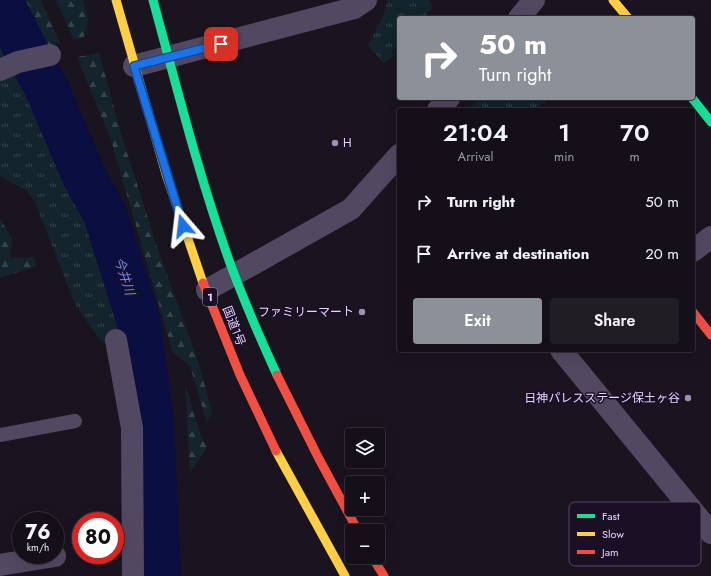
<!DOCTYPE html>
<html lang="en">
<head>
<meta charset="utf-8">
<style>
	body { margin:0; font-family:Jost,"Noto Sans JP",sans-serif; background:#211d25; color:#f1f3f6; height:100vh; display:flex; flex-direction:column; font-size:15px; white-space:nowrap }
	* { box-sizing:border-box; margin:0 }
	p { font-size:13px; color:#9d9ca2 }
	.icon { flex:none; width:22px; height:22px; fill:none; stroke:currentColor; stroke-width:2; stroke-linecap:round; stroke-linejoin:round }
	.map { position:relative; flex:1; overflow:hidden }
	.drawer { position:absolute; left:397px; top:108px; width:298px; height:244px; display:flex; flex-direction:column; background:#140f18; border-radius:4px; box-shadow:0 4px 16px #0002,0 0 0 1px #332f37 }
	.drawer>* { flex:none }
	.top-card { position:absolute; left:397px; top:16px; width:298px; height:84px; border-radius:4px; box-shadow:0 4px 16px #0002,0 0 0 1px #332f37; background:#8c9099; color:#fff; overflow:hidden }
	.fabs { position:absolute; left:345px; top:428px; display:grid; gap:8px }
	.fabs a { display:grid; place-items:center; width:40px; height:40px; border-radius:4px; background:#140f18; box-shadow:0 4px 16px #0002,0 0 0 1px #332f37; font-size:20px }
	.speed { position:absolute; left:12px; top:512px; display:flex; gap:8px; font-size:20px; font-weight:700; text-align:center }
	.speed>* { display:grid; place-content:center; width:52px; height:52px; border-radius:50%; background:#140f18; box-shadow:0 4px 16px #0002,0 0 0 1px #332f37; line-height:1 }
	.speed small { font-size:10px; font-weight:400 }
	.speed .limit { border:6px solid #d22; background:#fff; color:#111 }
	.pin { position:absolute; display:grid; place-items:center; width:34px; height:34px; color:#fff; margin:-17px; border-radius:8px; box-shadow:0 2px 6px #0006 }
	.me { position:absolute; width:44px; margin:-22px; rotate:343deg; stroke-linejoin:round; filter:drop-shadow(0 0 3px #0008) }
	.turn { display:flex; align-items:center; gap:14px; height:84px; padding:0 16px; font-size:18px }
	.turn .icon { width:52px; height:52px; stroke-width:2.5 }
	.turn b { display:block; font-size:28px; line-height:34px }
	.eta { display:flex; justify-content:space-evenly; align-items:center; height:68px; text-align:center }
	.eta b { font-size:24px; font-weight:600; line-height:28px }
	.cta { display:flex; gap:8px; margin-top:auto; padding:8px 16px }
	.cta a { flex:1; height:46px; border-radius:4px; background:#8c9099; color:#fff; font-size:16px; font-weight:600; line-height:46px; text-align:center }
	.cta a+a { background:#211d25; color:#f1f3f6 }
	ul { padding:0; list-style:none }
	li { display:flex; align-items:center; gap:12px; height:52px; padding:0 16px }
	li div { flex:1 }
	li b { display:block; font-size:15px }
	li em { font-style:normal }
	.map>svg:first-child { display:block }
	.grass { fill:url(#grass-tufts) }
	.forest { fill:url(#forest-firs) }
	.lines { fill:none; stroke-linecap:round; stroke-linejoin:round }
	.river { stroke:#0b0e40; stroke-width:44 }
	.lane { stroke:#514961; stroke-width:14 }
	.street { stroke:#514961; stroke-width:22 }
	.fast { stroke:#16e098; stroke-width:9 }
	.slow { stroke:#ffcf43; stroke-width:9 }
	.jam { stroke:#f24e42; stroke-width:9 }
	.route-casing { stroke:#114b97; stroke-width:10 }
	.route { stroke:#1a73e8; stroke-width:7 }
	.poi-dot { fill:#9f90b1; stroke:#1a0f25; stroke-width:1.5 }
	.labels { text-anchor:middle; stroke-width:3; stroke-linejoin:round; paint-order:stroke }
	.shield { fill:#1a0f25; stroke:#a998be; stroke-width:1 }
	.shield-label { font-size:11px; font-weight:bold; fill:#e6d3ff }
	.poi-label { font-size:12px; fill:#e6d3ff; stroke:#1a0f25; text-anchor:end }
	.street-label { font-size:12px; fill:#e6d3ff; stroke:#1a0f25 }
	.water-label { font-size:13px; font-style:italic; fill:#6385fd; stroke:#1a0f25 }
	.key { fill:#1a0f25; stroke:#574a66; stroke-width:1 }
	.key-label { font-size:11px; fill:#e6d3ff }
</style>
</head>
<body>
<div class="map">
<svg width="711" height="576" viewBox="0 0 711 576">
	<defs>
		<pattern id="grass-tufts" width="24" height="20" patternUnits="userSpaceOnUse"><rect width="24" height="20" fill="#13242d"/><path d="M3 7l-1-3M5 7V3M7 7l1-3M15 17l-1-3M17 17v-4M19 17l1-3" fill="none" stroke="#35434c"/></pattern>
		<pattern id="forest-firs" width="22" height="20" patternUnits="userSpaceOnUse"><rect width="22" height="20" fill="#13242d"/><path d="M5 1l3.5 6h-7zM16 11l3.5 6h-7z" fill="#35434c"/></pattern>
	</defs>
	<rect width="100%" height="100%" fill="#1a1420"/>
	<!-- grass -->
	<g class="grass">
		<polygon points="387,0 429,0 433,7 423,18 399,18 399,43 391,52 395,55 384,63 368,46 386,9"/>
		<polygon points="0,26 12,53 0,59"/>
		<polygon points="22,72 25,73 108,276 127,338 102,343 75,304 35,202 27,191 0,176 0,81"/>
		<polygon points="479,98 551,98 536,110 469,110"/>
	</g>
	<!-- forest -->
	<g class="forest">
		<polygon points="18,0 41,0 60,43 42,49"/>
		<polygon points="56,0 83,0 88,20 84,37 74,40"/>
		<polygon points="99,53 122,137 156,244 199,364 212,412 207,423 190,366 173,353 111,140 77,57"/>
		<polygon points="0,219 12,238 10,258 34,257 37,266 0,278"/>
		<path d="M185,385C193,406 196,428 207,448L190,472Z"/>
	</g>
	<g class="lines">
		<!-- river -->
		<polyline class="river" points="1,0 30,58 46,87 84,176 105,214 138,319 152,420 159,576"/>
		<!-- lane -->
		<polyline class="lane" points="0,435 75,421"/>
		<!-- street -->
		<g class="street">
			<polyline points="519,18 534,0"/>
			<polyline points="134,66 354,8 366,0"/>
			<polyline points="0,70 18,62 50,55"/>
			<polyline points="438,110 449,98"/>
			<polyline points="693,251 711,237"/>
			<polyline points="207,290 351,209 399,155"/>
			<polyline points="116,340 132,428 133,576"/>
			<polyline points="561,350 711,533"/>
			<polyline points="0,565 55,556"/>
		</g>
		<!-- fast -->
		<g class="fast">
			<path d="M153,0C177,88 199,177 230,263C244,301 260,338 277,375"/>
			<polyline points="692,98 711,122"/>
		</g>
		<!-- slow -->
		<g class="slow">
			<polyline points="116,0 166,174 203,283"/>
			<polyline points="613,0 628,18"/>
			<polyline points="276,451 345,576"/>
		</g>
		<!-- jam -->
		<g class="jam">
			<polyline points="203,283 240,375 276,451"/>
			<polyline points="693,312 711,335"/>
			<polyline points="277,375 318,457 358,531"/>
			<polyline points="372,557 384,576"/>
		</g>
	</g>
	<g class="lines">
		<defs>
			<polyline id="route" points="183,226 134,66 221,44"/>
		</defs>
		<!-- route casing -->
		<use href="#route" class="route-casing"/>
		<!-- route -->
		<use href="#route" class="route"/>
	</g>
	<!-- markers -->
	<g class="poi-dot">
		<circle cx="335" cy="143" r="4"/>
		<circle cx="362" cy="312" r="4"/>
		<circle cx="688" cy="398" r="4"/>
	</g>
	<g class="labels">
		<!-- shield labels -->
		<rect class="shield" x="203" y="288" width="14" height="18" rx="3"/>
		<g class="shield-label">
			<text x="210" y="301">1</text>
		</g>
		<!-- poi labels -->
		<g class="poi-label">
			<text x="343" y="147" text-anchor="start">H</text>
			<text x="354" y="316">ファミリーマート</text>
			<text x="680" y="402">日神パレスステージ保土ヶ谷</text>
		</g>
		<!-- street labels -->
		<g class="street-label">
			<text transform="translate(234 326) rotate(69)" y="4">国道1号</text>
		</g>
		<!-- water labels -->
		<g class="water-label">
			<text transform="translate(125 276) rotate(72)" y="5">今井川</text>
		</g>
	</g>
	<!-- legend -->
	<rect x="569" y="502" width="132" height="64" rx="6" class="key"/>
	<rect x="577" y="514" width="18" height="4" fill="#16e098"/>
	<rect x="577" y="532" width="18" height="4" fill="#ffcf43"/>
	<rect x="577" y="550" width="18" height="4" fill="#f24e42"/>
	<g class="key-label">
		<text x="602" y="520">Fast</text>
		<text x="602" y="538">Slow</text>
		<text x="602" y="556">Jam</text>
	</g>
</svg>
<div class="fabs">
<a><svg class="icon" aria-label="layers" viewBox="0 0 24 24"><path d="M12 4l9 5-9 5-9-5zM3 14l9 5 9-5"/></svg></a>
<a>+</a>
<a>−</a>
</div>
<div class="speed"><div>76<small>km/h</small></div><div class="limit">80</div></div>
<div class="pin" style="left:221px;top:44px;background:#d93025"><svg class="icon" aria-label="arrive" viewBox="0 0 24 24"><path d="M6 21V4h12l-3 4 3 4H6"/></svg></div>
<svg class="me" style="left:183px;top:226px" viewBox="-20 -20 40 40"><path d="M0-17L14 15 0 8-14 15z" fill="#1a73e8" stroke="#fff" stroke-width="4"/></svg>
<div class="top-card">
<div class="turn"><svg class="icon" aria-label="right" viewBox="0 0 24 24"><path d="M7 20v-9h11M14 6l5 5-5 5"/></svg><div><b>50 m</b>Turn right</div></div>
</div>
<section class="drawer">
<div class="eta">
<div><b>21:04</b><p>Arrival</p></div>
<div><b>1</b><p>min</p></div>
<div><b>70</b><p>m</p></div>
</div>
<ul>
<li><svg class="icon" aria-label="right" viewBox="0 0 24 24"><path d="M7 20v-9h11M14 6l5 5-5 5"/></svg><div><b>Turn right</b></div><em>50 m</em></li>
<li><svg class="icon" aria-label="arrive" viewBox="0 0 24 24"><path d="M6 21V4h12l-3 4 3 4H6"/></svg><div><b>Arrive at destination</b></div><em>20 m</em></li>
</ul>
<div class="cta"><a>Exit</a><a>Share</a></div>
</section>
</div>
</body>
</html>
